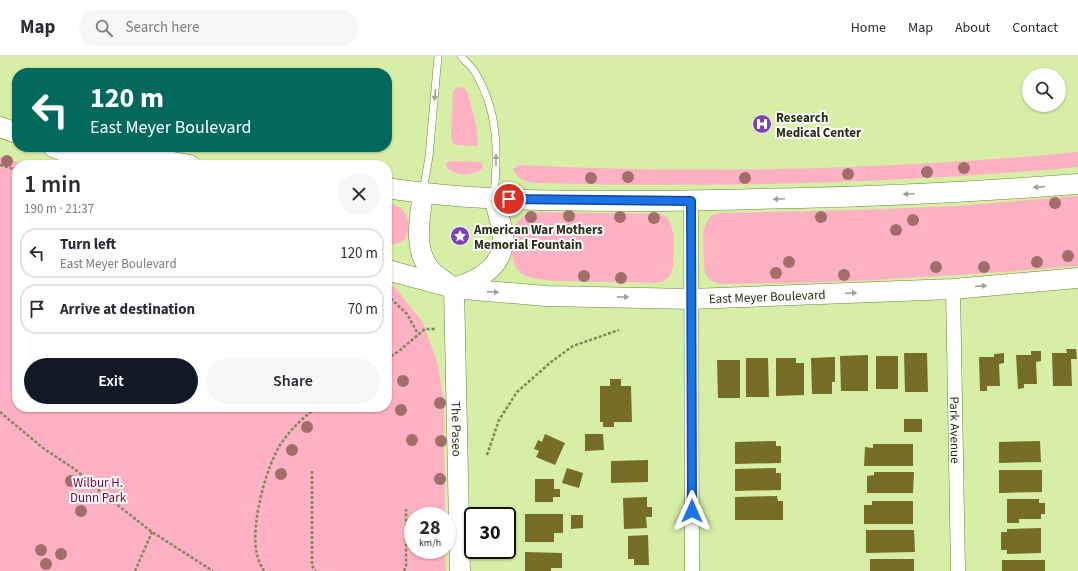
<!DOCTYPE html>
<html lang="en">
<head>
<meta charset="utf-8">
<style>
	body { margin:0; font-family:"Source Sans 3",sans-serif; background:#f7f7f7; color:#2b2b33; height:100vh; display:flex; flex-direction:column; font-size:15px; white-space:nowrap }
	* { box-sizing:border-box; margin:0 }
	p { font-size:13px; color:#7c7c81 }
	.icon { flex:none; width:22px; height:22px; fill:none; stroke:currentColor; stroke-width:2; stroke-linecap:round; stroke-linejoin:round }
	.map { position:relative; flex:1; overflow:hidden }
	.details { position:absolute; left:12px; top:104px; width:380px; height:252px; display:flex; flex-direction:column; background:#fff; border-radius:16px; box-shadow:0 1px 3px #0004 }
	.details>* { flex:none }
	.banner { position:absolute; left:12px; top:12px; width:380px; height:84px; border-radius:16px; box-shadow:0 1px 3px #0004; background:#00695c; color:#fff; overflow:hidden }
	.tools { position:absolute; left:1022px; top:12px; display:grid; gap:8px }
	.tools a { display:grid; place-items:center; width:44px; height:44px; border-radius:50%; background:#fff; box-shadow:0 1px 3px #0004; font-size:20px }
	.speed { position:absolute; left:404px; top:451px; display:flex; gap:8px; font-size:20px; font-weight:700; text-align:center }
	.speed>* { display:grid; place-content:center; width:52px; height:52px; border-radius:50%; background:#fff; box-shadow:0 1px 3px #0004; line-height:1 }
	.speed small { font-size:10px; font-weight:400 }
	.speed .limit { border:2px solid #111; border-radius:6px; background:#fff; color:#111 }
	.pin { position:absolute; display:grid; place-items:center; width:34px; height:34px; color:#fff; margin:-17px; border:2px solid #fff; border-radius:50%; box-shadow:0 1px 4px #0007 }
	.me { position:absolute; width:44px; margin:-22px; rotate:0deg; stroke-linejoin:round; filter:drop-shadow(0 0 3px #0008) }
	.turn { display:flex; align-items:center; gap:14px; height:84px; padding:0 12px; font-size:18px }
	.turn .icon { width:52px; height:52px; stroke-width:2.5 }
	.turn b { display:block; font-size:28px; line-height:34px }
	.round { display:grid; place-items:center; flex:none; width:42px; height:42px; border-radius:21px; background:#f7f7f7 }
	.headline { display:flex; align-items:center; justify-content:space-between; height:68px; padding:0 12px }
	h1 { font-size:24px; font-weight:600; line-height:30px }
	.button { display:flex; gap:8px; margin-top:auto; padding:8px 12px }
	.button a { flex:1; height:46px; border-radius:24px; background:#111827; color:#fff; font-size:16px; font-weight:600; line-height:46px; text-align:center }
	.button a+a { background:#f7f7f7; color:#2b2b33 }
	ul { padding:0; list-style:none }
	li { display:flex; align-items:center; gap:12px; height:50px; margin:0 8px 6px; padding:0 4px; border:2px solid #e1e1e2; border-radius:16px }
	li div { flex:1 }
	li b { display:block; font-size:15px }
	li em { font-style:normal }
	header { display:flex; align-items:center; gap:24px; box-sizing:border-box; height:56px; padding:0 20px; background:#fff; border-bottom:1px solid #e1e1e2 }
	header strong { font-size:19px }
	nav { display:flex; gap:22px; margin-inline-start:auto; font-size:14px }
	.search { width:280px; height:36px; background:#f7f7f7; display:flex; align-items:center; gap:10px; box-sizing:border-box; padding:0 14px; border-radius:22px; color:#7c7c81; font-size:15px }
	.map>svg:first-child { display:block }
	.green { fill:#ffb1c4 }
	.building { fill:#766e28 }
	.lines { fill:none; stroke-linecap:round; stroke-linejoin:round }
	.service-casing { stroke:#6e823e; stroke-width:8 }
	.minor-casing { stroke:#6e823e; stroke-width:15 }
	.secondary-casing { stroke:#6e823e; stroke-width:21 }
	.path { stroke:#7a8959; stroke-width:2.5; stroke-dasharray:3 2; stroke-linecap:butt }
	.service { stroke:#fff; stroke-width:7 }
	.minor { stroke:#fff; stroke-width:14 }
	.secondary { stroke:#fff; stroke-width:20 }
	.tree { fill:#a16e6a }
	.oneway { fill:#9ea295 }
	.route-casing { stroke:#114b97; stroke-width:10 }
	.route { stroke:#1a73e8; stroke-width:7 }
	.labels { text-anchor:middle; stroke-width:4; stroke-linejoin:round; paint-order:stroke }
	.poi-label { font-size:13px; font-weight:bold; fill:#283014; stroke:#fff; text-anchor:start }
	.street-label { font-size:13px; fill:#283014; stroke:#fff }
	.park-label { font-size:13px; fill:#750538; stroke:#fff }
</style>
</head>
<body>
<header>
<strong>Map</strong>
<div class="search"><svg class="icon" aria-label="search" viewBox="0 0 24 24"><circle cx="10" cy="10" r="6"/><path d="M15 15l6 6"/></svg>Search here</div>
<nav><a>Home</a><a>Map</a><a>About</a><a>Contact</a></nav>
</header>
<div class="map">
<svg width="1078" height="515" viewBox="0 0 1078 515">
	<rect width="100%" height="100%" fill="#d7eea7"/>
	<!-- green -->
	<g class="green">
		<path d="M463,31L467,35C470,49 481,78 477,90L456,89L452,86L451,80L453,36L456,32Z"/>
		<path d="M1078,96V111C900,127 720,132 541,127C530,127 517,125 513,113L518,109C656,116 795,115 933,107C981,104 1030,101 1078,96Z"/>
		<polygon points="0,101 26,109 17,109 17,351 387,351 387,227 395,231 423,267 438,308 444,348 445,460 413,460 413,494 445,494 446,515 0,515"/>
		<path d="M449,105L481,106L483,112C471,121 454,121 445,109Z"/>
		<path d="M1078,140V210C993,217 908,223 823,226C789,228 756,227 722,228L714,226L709,223L705,217L704,210L703,176L706,167L711,160L719,157L858,154L956,150Z"/>
		<path d="M387,147C391,148 396,149 399,151C409,157 412,173 405,183C401,188 393,188 387,189Z"/>
		<path d="M531,156L660,158L667,161L671,169L674,180L673,212L670,220L664,225L655,227C636,226 616,226 597,226C580,225 533,227 521,217C513,211 511,197 512,188C515,171 514,164 531,156Z"/>
	</g>
	<!-- building -->
	<g class="building">
		<polygon points="1066,293 1076,293 1077,303 1071,303 1072,330 1053,330 1052,297 1067,297"/>
		<polygon points="1031,295 1041,295 1041,305 1036,306 1037,328 1024,328 1024,332 1018,333 1016,299 1031,299"/>
		<polygon points="904,297 927,297 928,336 905,336"/>
		<polygon points="1004,297 1004,307 999,308 1000,330 987,330 987,335 980,335 979,301 994,301 994,298"/>
		<polygon points="868,299 868,335 841,335 840,300"/>
		<rect x="876" y="300" width="22" height="33"/>
		<polygon points="835,301 835,326 832,326 832,338 812,338 811,302"/>
		<polygon points="746,302 768,302 769,341 746,341"/>
		<polygon points="776,302 796,302 796,307 804,307 804,339 776,340"/>
		<polygon points="717,304 740,304 740,342 718,342"/>
		<polygon points="610,323 621,323 621,330 631,330 632,366 614,366 614,371 603,371 603,366 600,366 600,330 610,330"/>
		<rect x="904" y="363" width="18" height="13"/>
		<polygon points="545,378 565,387 555,409 536,401 539,395 534,393 538,384 542,386"/>
		<polygon points="585,378 603,378 604,394 585,395"/>
		<polygon points="776,385 776,390 781,390 781,407 735,408 735,386"/>
		<polygon points="1040,385 1041,406 999,407 999,386"/>
		<polygon points="873,388 913,388 913,410 864,410 865,391 873,392"/>
		<polygon points="648,404 648,426 611,427 611,405"/>
		<polygon points="567,412 583,417 579,432 562,427"/>
		<polygon points="776,412 776,417 781,417 781,434 735,435 735,413"/>
		<polygon points="999,414 1042,414 1042,436 999,437"/>
		<polygon points="874,416 914,416 913,437 867,437 867,420 874,419"/>
		<polygon points="535,423 554,423 554,433 560,433 560,441 553,441 553,446 535,446"/>
		<polygon points="777,440 778,445 783,445 783,464 735,464 735,441"/>
		<polygon points="647,441 647,451 652,451 652,461 646,461 647,472 624,473 623,442"/>
		<polygon points="1007,443 1039,443 1039,447 1045,447 1045,458 1041,458 1041,463 1019,463 1019,467 1007,467"/>
		<polygon points="872,445 913,445 913,468 864,468 864,449 872,449"/>
		<polygon points="525,458 563,458 563,477 554,477 554,486 525,486"/>
		<polygon points="571,459 583,459 583,472 571,473"/>
		<polygon points="1041,472 1041,497 1007,498 1007,494 1001,494 1001,476 1007,476 1007,473"/>
		<polygon points="866,474 914,474 915,496 866,497"/>
		<polygon points="648,479 649,509 634,509 634,503 628,503 628,480"/>
		<polygon points="525,496 562,497 562,512 551,512 551,515 525,515"/>
		<rect x="870" y="503" width="44" height="12"/>
		<rect x="1002" y="504" width="43" height="11"/>
	</g>
	<g class="lines">
		<defs>
			<g id="service">
				<path d="M461,0C465,5 471,10 475,16C499,56 498,96 494,141"/>
				<polyline points="423,135 429,101 438,0"/>
			</g>
			<g id="minor">
				<polyline points="691,145 692,515"/>
				<path id="s1" d="M953,233L958,515"/>
			</g>
			<g id="secondary">
				<polyline points="0,71 17,77"/>
				<polyline points="53,91 97,109"/>
				<polyline points="88,91 190,109"/>
				<path d="M387,132C472,145 558,145 644,145C696,145 748,143 800,142C893,140 985,135 1078,128"/>
				<path d="M423,137C420,162 413,191 429,212C434,219 442,223 448,228"/>
				<path id="s2" d="M387,214L454,232L486,235L546,240L691,243L953,233L1078,222"/>
				<path d="M456,231C480,224 505,209 503,180C502,170 497,153 494,143"/>
				<path id="s3" d="M454,232L460,515"/>
			</g>
		</defs>
		<!-- service casing -->
		<use href="#service" class="service-casing"/>
		<!-- minor casing -->
		<use href="#minor" class="minor-casing"/>
		<!-- secondary casing -->
		<use href="#secondary" class="secondary-casing"/>
		<!-- path -->
		<g class="path">
			<polyline points="0,109 17,114"/>
			<polyline points="387,239 407,258 418,278"/>
			<polyline points="387,303 399,295 425,273 436,273"/>
			<polyline points="0,356 43,392 76,414 97,433 152,476 213,515"/>
			<polyline points="487,399 499,364 517,336 551,306 573,290 619,274"/>
			<polyline points="312,415 312,510 316,515"/>
			<polyline points="135,515 152,476"/>
			<path d="M264,515C261,510 258,504 257,498C250,471 266,409 282,386C292,372 304,361 317,351"/>
			<polyline points="404,515 406,510 406,453"/>
		</g>
		<!-- service -->
		<use href="#service" class="service"/>
		<!-- minor -->
		<use href="#minor" class="minor"/>
		<!-- secondary -->
		<use href="#secondary" class="secondary"/>
	</g>
	<!-- trees -->
	<g class="tree">
		<circle cx="7" cy="105" r="6"/>
		<circle cx="964" cy="112" r="6"/>
		<circle cx="927" cy="116" r="6"/>
		<circle cx="848" cy="118" r="6"/>
		<circle cx="628" cy="121" r="6"/>
		<circle cx="591" cy="122" r="6"/>
		<circle cx="745" cy="122" r="6"/>
		<circle cx="1055" cy="147" r="6"/>
		<circle cx="569" cy="160" r="6"/>
		<circle cx="531" cy="161" r="6"/>
		<circle cx="620" cy="161" r="6"/>
		<circle cx="821" cy="161" r="6"/>
		<circle cx="654" cy="162" r="6"/>
		<circle cx="913" cy="164" r="6"/>
		<circle cx="896" cy="174" r="6"/>
		<circle cx="1068" cy="200" r="6"/>
		<circle cx="789" cy="206" r="6"/>
		<circle cx="1037" cy="206" r="6"/>
		<circle cx="936" cy="211" r="6"/>
		<circle cx="984" cy="211" r="6"/>
		<circle cx="776" cy="217" r="6"/>
		<circle cx="844" cy="219" r="6"/>
		<circle cx="584" cy="220" r="6"/>
		<circle cx="621" cy="222" r="6"/>
		<circle cx="403" cy="325" r="6"/>
		<circle cx="440" cy="347" r="6"/>
		<circle cx="401" cy="354" r="6"/>
		<circle cx="307" cy="371" r="6"/>
		<circle cx="412" cy="384" r="6"/>
		<circle cx="441" cy="385" r="6"/>
		<circle cx="292" cy="394" r="6"/>
		<circle cx="281" cy="418" r="6"/>
		<circle cx="440" cy="423" r="6"/>
		<circle cx="71" cy="425" r="6"/>
		<circle cx="81" cy="455" r="6"/>
		<circle cx="41" cy="494" r="6"/>
		<circle cx="61" cy="498" r="6"/>
		<circle cx="46" cy="508" r="6"/>
	</g>
	<!-- one-way arrows -->
	<defs><path id="oneway-solid" d="M-6-.8H1V-3.2L6.5 0L1 3.2V.8H-6Z"/></defs>
	<g class="oneway">
		<use href="#oneway-solid" transform="translate(435 39) rotate(95)"/>
		<use href="#oneway-solid" transform="translate(496 104) rotate(-90)"/>
		<use href="#oneway-solid" transform="translate(1039 131) rotate(175)"/>
		<use href="#oneway-solid" transform="translate(909 138) rotate(177)"/>
		<use href="#oneway-solid" transform="translate(779 143) rotate(178)"/>
		<use href="#oneway-solid" transform="translate(981 230) rotate(-5)"/>
		<use href="#oneway-solid" transform="translate(493 236) rotate(4)"/>
		<use href="#oneway-solid" transform="translate(851 237) rotate(-2)"/>
		<use href="#oneway-solid" transform="translate(623 241) rotate(1)"/>
	</g>
	<g class="lines">
		<defs>
			<polyline id="route" points="509,143 691,145 692,455"/>
		</defs>
		<!-- route casing -->
		<use href="#route" class="route-casing"/>
		<!-- route -->
		<use href="#route" class="route"/>
	</g>
	<!-- icons -->
	<defs>
		<symbol id="hospital-disc" viewBox="-11 -11 22 22"><circle r="9.5" fill="#7c43b9" stroke="#fff"/><path d="M-5-5h3v3.5h4V-5h3V5h-3V1.5h-4V5h-3Z" fill="#fff"/></symbol>
		<symbol id="sight-disc" viewBox="-11 -11 22 22"><circle r="9.5" fill="#7c43b9" stroke="#fff"/><path d="M0-6L1.8-2.2L6-1.7L2.9 1.2L3.7 5.4L0 3.3L-3.7 5.4L-2.9 1.2L-6-1.7L-1.8-2.2Z" fill="#fff"/></symbol>
	</defs>
	<g fill-rule="evenodd">
		<use href="#hospital-disc" x="751" y="57" width="22" height="22"/>
		<use href="#sight-disc" x="449" y="169" width="22" height="22"/>
	</g>
	<g class="labels">
		<!-- poi labels -->
		<g class="poi-label">
			<text x="776" y="66">Research<tspan x="776" dy="15">Medical Center</tspan></text>
			<text x="474" y="178">American War Mothers<tspan x="474" dy="15">Memorial Fountain</tspan></text>
		</g>
		<!-- street labels -->
		<g class="street-label">
			<text dy="5" stroke="none"><textPath href="#s2" startOffset="383">East Meyer Boulevard</textPath></text>
			<text dy="5" stroke="none"><textPath href="#s3" startOffset="141">The Paseo</textPath></text>
			<text dy="5" stroke="none"><textPath href="#s1" startOffset="141">Park Avenue</textPath></text>
		</g>
		<!-- park labels -->
		<g class="park-label">
			<text x="98" y="431">Wilbur H.<tspan x="98" dy="15">Dunn Park</tspan></text>
		</g>
	</g>
</svg>
<div class="tools">
<a><svg class="icon" aria-label="search" viewBox="0 0 24 24"><circle cx="10" cy="10" r="6"/><path d="M15 15l6 6"/></svg></a>
</div>
<div class="speed"><div>28<small>km/h</small></div><div class="limit">30</div></div>
<div class="pin" style="left:509px;top:143px;background:#d93025"><svg class="icon" aria-label="arrive" viewBox="0 0 24 24"><path d="M6 21V4h12l-3 4 3 4H6"/></svg></div>
<svg class="me" style="left:692px;top:455px" viewBox="-20 -20 40 40"><path d="M0-17L14 15 0 8-14 15z" fill="#1a73e8" stroke="#fff" stroke-width="4"/></svg>
<div class="banner">
<div class="turn"><svg class="icon" aria-label="left" viewBox="0 0 24 24"><path d="M17 20v-9H6M10 6l-5 5 5 5"/></svg><div><b>120 m</b>East Meyer Boulevard</div></div>
</div>
<section class="details">
<div class="headline"><div><h1>1 min</h1><p>190 m · 21:37</p></div><a class="round"><svg class="icon" aria-label="close" viewBox="0 0 24 24"><path d="M6 6l12 12M18 6L6 18"/></svg></a></div>
<ul>
<li><svg class="icon" aria-label="left" viewBox="0 0 24 24"><path d="M17 20v-9H6M10 6l-5 5 5 5"/></svg><div><b>Turn left</b><p>East Meyer Boulevard</p></div><em>120 m</em></li>
<li><svg class="icon" aria-label="arrive" viewBox="0 0 24 24"><path d="M6 21V4h12l-3 4 3 4H6"/></svg><div><b>Arrive at destination</b></div><em>70 m</em></li>
</ul>
<div class="button"><a>Exit</a><a>Share</a></div>
</section>
</div>
</body>
</html>
